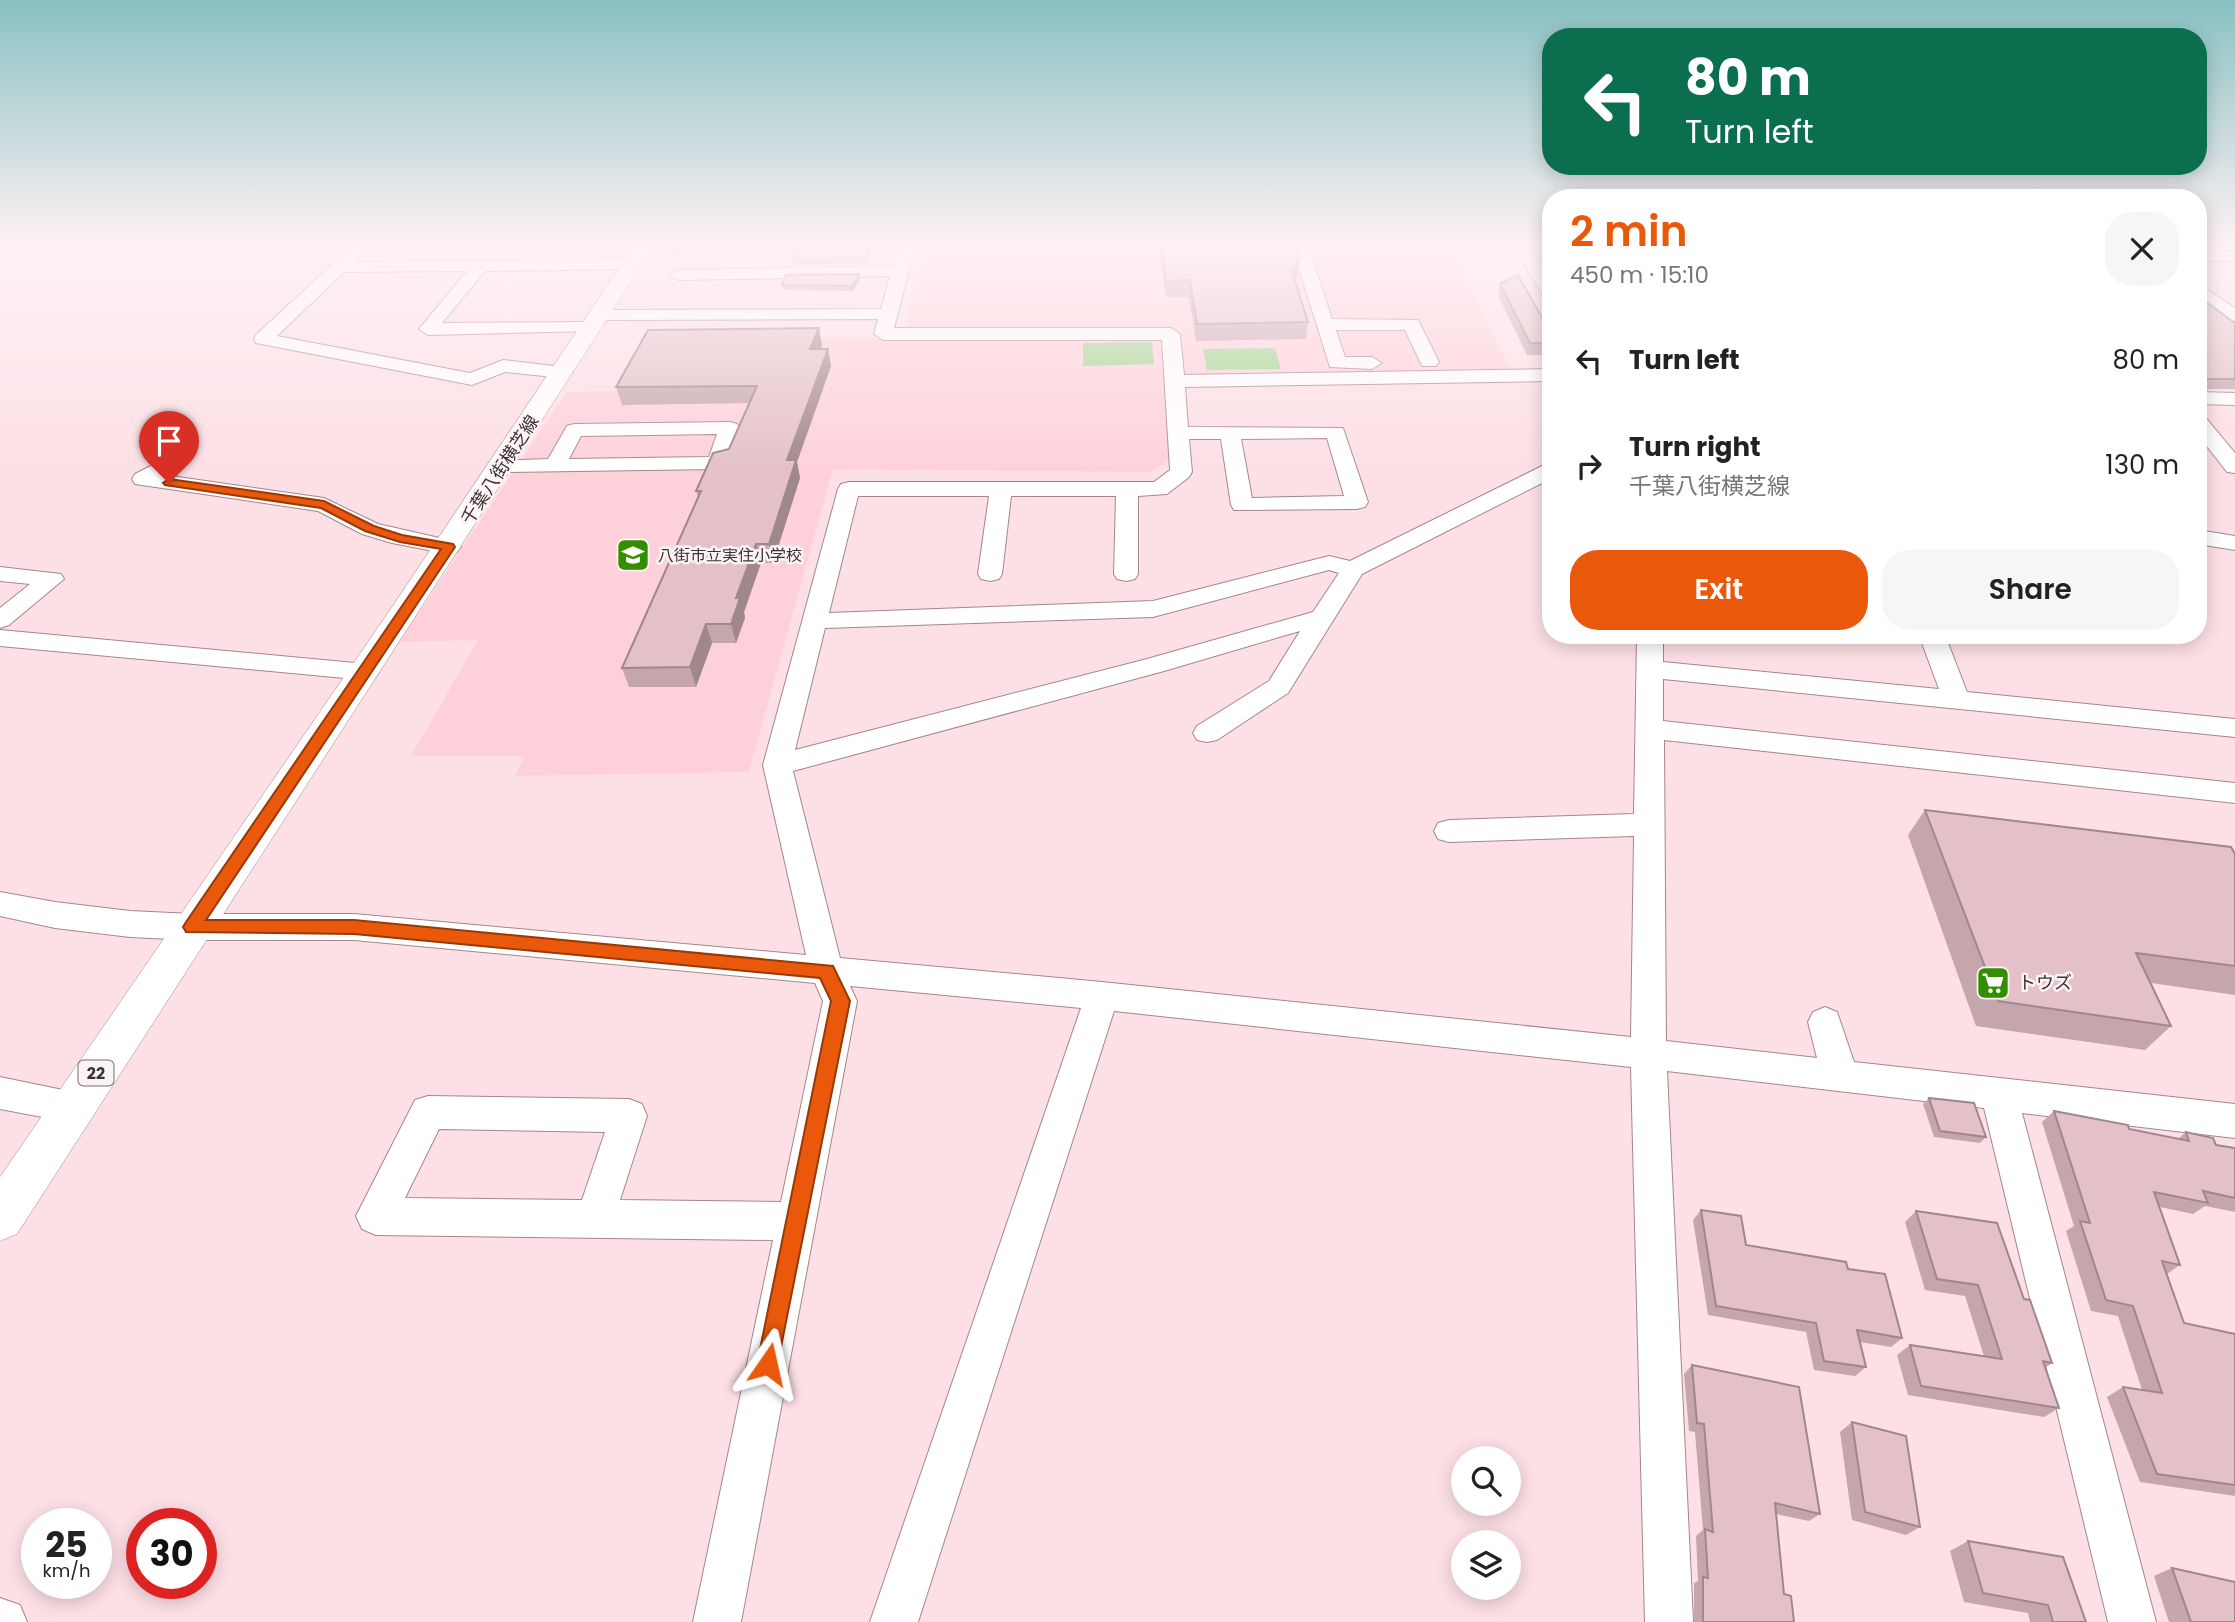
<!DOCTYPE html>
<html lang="en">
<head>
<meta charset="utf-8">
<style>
	body { margin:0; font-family:Poppins,"Noto Sans JP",sans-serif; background:#f6f6f6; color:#222; height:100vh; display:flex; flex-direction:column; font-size:26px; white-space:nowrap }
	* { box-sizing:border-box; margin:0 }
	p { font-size:23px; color:#767676 }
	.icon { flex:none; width:38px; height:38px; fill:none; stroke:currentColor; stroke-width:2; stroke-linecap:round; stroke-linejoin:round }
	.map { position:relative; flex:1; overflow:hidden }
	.sheet { position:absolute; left:1542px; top:189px; width:665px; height:455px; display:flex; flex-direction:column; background:#fff; border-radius:28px; box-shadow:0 4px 18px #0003 }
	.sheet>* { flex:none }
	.top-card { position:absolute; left:1542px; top:28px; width:665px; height:147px; border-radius:28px; box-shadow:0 4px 18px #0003; background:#0b6e4f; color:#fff; overflow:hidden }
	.tools { position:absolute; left:1451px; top:1446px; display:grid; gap:14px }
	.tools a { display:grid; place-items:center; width:70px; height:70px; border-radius:50%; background:#fff; box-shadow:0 4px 18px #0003; font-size:35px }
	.speed { position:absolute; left:21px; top:1508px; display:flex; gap:14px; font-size:35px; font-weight:700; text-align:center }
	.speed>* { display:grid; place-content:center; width:91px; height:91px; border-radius:50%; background:#fff; box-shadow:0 4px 18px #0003; line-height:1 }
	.speed small { font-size:18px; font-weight:400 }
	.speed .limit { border:10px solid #d22; background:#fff; color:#111 }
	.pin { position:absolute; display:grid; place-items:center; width:60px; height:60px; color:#fff; margin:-72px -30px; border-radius:50% 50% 50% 0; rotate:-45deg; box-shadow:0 0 7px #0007 }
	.pin .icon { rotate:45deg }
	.me { position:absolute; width:77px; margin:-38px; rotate:11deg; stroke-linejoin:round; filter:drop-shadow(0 0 5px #0008) }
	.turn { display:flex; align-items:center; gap:24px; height:147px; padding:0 28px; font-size:32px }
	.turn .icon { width:91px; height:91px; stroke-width:2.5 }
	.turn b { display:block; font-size:49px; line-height:60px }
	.round { display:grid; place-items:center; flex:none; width:74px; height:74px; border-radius:28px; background:#f6f6f6 }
	.overview { display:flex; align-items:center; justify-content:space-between; height:119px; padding:0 28px }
	h1 { font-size:42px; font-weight:600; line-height:52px; color:#ea580c }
	.primary-button { display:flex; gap:14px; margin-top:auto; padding:14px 28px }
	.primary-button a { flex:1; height:80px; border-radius:28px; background:#ea580c; color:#fff; font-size:28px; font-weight:600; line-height:80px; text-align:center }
	.primary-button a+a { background:#f6f6f6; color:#222 }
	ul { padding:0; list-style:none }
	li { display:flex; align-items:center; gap:21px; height:105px; padding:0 28px }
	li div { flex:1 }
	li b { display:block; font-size:26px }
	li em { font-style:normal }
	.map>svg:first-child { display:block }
	.built { fill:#fed1da }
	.water { fill:#9bd58a }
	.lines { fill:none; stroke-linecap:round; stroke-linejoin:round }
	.minor-casing { stroke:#a6858c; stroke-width:2 }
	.major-casing { stroke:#a6858c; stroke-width:1 }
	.minor { fill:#fff; fill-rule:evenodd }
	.major { fill:#fff; fill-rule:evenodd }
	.wall { fill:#c4a6ac }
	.shaded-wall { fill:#a0878c }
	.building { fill:#e4c1c8; stroke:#a0878c; stroke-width:2 }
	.route { fill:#ea580c; stroke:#983908; stroke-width:2 }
	.labels { text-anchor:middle; stroke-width:5; stroke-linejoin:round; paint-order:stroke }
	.far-poi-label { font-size:16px; fill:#3e3133; stroke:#fbf4f5; text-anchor:start }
	.shield { fill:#fbf4f5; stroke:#776c6d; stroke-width:2 }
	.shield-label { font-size:16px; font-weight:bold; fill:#3e3133 }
	.street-label { font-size:18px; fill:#3e3133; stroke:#fbf4f5 }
	.poi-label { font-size:18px; fill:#3e3133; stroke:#fbf4f5; text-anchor:start }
</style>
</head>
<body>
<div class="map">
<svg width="2235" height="1622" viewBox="0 0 2235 1622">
	<rect width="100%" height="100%" fill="#fde0e6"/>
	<!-- built -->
	<g class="built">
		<polygon points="925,243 1448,243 1512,371 1181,377 1177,331 905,331"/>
		<polygon points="1160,337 1172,458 1151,472 833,469 749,772 515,776 524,756 411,756 478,640 399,642 567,392 623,391 651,339"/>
	</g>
	<!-- water -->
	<g class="water">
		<polygon points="1152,342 1154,364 1083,366 1083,343"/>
		<polygon points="1275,348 1281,369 1207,370 1203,349"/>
	</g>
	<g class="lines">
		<defs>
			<g id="minor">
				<polygon points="355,243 373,243 355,262 633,259 641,264 633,269 485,271 442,323 598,322 601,326 592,331 428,335 419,329 467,271 344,272 277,336 470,373 503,360 570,368 573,372 563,378 505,372 472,385 256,343 254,339 256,335"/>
				<path d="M900,243H916L894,328H1171L1180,334L1184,375L1550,369V381L1185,387L1188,427L1343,428L1368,502L1365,507L1357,509L1234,510L1231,505L1221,439H1189L1192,472L1189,477L1167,494L1138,496V574L1135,579L1126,581L1117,579L1114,574L1116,496H1011L1002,574L999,579L990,581L981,579L978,574L989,496H858L829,613L1153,601L1329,556L1350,561L1542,466L1550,465V479L1362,574L1288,693L1217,740L1207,742L1197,740L1193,733L1197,726L1269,681L1300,631L1164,671L793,771L840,958L1102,982L1631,1037L1634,836L1449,842L1438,839L1434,831L1438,823L1449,820L1634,814L1637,635H1663V662L1939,689L1919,635H1945L1967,692L2235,719V737L1663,679V721L2235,783V803L1664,740L1666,1041L1817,1058L1808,1022L1813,1012L1825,1007L1837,1012L1854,1062L2235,1104V1138L2022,1113L2156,1622H2108L1984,1108L1667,1071L1693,1622H1645L1631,1067L1114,1011L918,1622H870L1081,1008L850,986L857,1001L741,1622H693L773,1240L376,1235L362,1229L356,1216L415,1100L428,1096L629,1099L642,1104L647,1116L620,1200L781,1202L823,1001L815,983L354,940H192L130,937L55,928L0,916V892L55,902L130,911L192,914H354L806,955L763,765L838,489L841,484L849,482H1154L1170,470L1162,340H883L874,334L878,319L599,320L590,315L599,310L881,309L890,276L678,280L669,275L678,270L893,266ZM1327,438L1344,496L1252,498L1241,439ZM1329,570L1339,573L1313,612L1147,659L795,750L825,628L1153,617ZM439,1129L605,1132L582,1200L405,1198Z"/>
				<polygon points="1291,243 1307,243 1332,319 1418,320 1439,362 1436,366 1422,366 1405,330 1336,330 1345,357 1372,357 1382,363 1372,369 1330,367"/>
				<polygon points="1511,243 1527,243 1550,279 1550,297 1544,296"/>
				<rect x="2198" y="251" width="37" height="10"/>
				<polygon points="2198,284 2235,308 2235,321 2229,320 2198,297"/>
				<polygon points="2198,392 2235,393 2235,405 2198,404"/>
				<polygon points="2198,415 2205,417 2235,453 2235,473 2227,472 2198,435"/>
				<path d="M730,422L737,424L740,428L728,463L725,468L717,469L502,472L494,471L491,466L494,461L548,459L567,426L574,424ZM717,434L709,457L569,459L581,436Z"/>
				<polygon points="170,456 178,457 181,462 164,475 324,498 378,524 457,542 461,547 457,552 449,554 392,543 362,534 318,511 135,484 132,479 135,474"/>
				<polygon points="2198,530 2235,536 2235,550 2198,544"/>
				<polygon points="0,567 61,574 64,579 9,625 0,628 0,608 30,584 0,581"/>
				<polygon points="0,630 366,664 375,666 379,672 375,678 366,680 0,646"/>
				<polygon points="0,1077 87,1095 92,1107 87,1119 74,1123 0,1109"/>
				<polygon points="0,1598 20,1605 27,1622 0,1622"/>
			</g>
			<polygon id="major" points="636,243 656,243 17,1234 0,1241 0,1177 390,610"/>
		</defs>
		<!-- minor casing -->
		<use href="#minor" class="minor-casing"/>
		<!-- major casing -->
		<use href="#major" class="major-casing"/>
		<!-- minor -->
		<use href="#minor" class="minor"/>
		<!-- major -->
		<use href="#major" class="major"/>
	</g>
	<!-- wall -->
	<g class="wall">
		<polygon points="744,243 740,251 666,254 664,248"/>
		<polygon points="800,243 873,243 866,264 794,265 793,260"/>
		<polygon points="1158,243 1295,243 1300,258 1298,274 1294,280 1308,322 1306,339 1196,341 1189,297 1166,297"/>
		<polygon points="860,279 853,291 783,290 782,285"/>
		<polygon points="1500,284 1550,332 1550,355 1527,355 1498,295"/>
		<polygon points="2198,296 2235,323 2235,389 2198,389"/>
		<polygon points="822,345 820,349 828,349 831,366 797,462 800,478 773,563 761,563 744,612 745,618 736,643 712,643 696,687 629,687 622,668 698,497 696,491 729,449 749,403 622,405 616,387"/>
		<polygon points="1925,810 2235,854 2235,995 2151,983 2171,1026 2145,1050 1976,1026 1908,835"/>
		<polygon points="1929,1098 1986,1137 1980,1143 1934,1137 1923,1104"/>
		<polygon points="2054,1111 2129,1129 2178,1139 2186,1132 2216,1145 2235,1148 2235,1212 2205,1206 2193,1214 2160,1207 2180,1265 2167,1274 2184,1323 2233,1333 2235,1332 2235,1496 2140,1482 2107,1397 2123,1387 2142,1390 2118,1316 2091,1311 2066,1231 2074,1226 2042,1122"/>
		<polygon points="1701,1210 1746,1245 1902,1338 1891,1347 1860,1342 1866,1367 1855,1376 1814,1370 1806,1332 1708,1315 1693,1220"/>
		<polygon points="1916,1211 2024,1299 2052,1363 2045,1368 2059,1408 2044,1417 1908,1395 1897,1355 1910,1345 1984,1356 1965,1296 1925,1290 1905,1222"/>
		<polygon points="1692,1365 1820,1514 1809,1521 1776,1514 1784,1594 1794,1622 1694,1622 1694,1583 1698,1581 1696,1536 1703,1530 1695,1432 1689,1431 1684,1374"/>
		<polygon points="1852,1422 1920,1527 1906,1535 1852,1520 1840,1432"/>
		<polygon points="1968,1541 2086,1622 2030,1622 2028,1613 1964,1602 1950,1551"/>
		<polygon points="2172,1568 2235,1622 2169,1622 2154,1576"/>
	</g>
	<!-- shaded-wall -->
	<g class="shaded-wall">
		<polygon points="740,243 744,243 740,251 739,246"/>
		<polygon points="870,243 873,243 866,264 865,258"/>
		<polygon points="1300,258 1298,274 1290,288 1292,272"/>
		<polygon points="859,274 860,279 853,291 852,286"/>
		<polygon points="819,328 822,345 814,366 810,349"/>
		<polygon points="828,349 831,366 797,462 800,478 773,563 769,544 787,460"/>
		<polygon points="756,544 761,563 744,612 745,618 736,643 731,624 736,598"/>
		<polygon points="706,624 712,643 696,687 690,667"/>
	</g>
	<!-- building -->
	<g class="building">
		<polygon points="667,243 740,243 739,246 664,248"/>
		<polygon points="800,243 870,243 865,258 793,260"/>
		<polygon points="1161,243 1295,243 1300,258 1292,272 1308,322 1197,324 1190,280 1166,281"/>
		<polygon points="859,274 852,286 782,285 786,275"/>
		<polygon points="1518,275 1550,332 1550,343 1530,343 1500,284"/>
		<polygon points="2198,296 2235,323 2235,379 2198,379"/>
		<polygon points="819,328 810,349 828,349 787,460 796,460 769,544 756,544 736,598 740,598 731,624 706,624 690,667 622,668 701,491 696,491 713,453 729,449 757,386 616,387 648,330"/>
		<polygon points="1925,810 2231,847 2235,854 2235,966 2136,953 2171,1026 1998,1001"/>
		<polygon points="1929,1098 1974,1103 1986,1137 1940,1131"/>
		<polygon points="2054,1111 2128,1125 2129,1129 2189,1141 2186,1132 2213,1138 2216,1145 2235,1148 2235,1198 2203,1191 2208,1203 2154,1192 2180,1265 2162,1261 2184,1323 2235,1334 2235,1485 2157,1474 2123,1387 2162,1393 2133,1306 2106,1300 2080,1221 2090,1223"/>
		<polygon points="1701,1210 1741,1216 1746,1245 1846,1262 1848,1269 1885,1274 1902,1338 1857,1330 1866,1367 1824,1361 1816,1323 1716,1306"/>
		<polygon points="1916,1211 1997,1223 2024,1299 2030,1300 2052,1363 2043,1361 2059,1408 1921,1386 1910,1345 2002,1359 1978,1285 1937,1279"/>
		<polygon points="1692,1365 1799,1387 1820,1514 1775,1503 1784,1594 1791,1596 1794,1622 1703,1622 1703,1577 1708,1578 1705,1529 1713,1532 1704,1424 1697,1423"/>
		<polygon points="1852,1422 1906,1436 1920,1527 1865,1512"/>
		<polygon points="1968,1541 2063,1557 2086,1622 2053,1622 2048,1605 1983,1593"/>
		<polygon points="2172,1568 2235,1582 2235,1622 2191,1622"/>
	</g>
	<!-- sky -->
	<linearGradient id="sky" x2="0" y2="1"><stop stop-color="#89c1c2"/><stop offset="0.52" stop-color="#fef1f4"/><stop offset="1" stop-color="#fef1f4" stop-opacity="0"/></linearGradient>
	<rect width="2235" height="470" fill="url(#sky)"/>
	<!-- route -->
	<polygon class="route" points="169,479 324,501 374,526 402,535 453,544 455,547 206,920 354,920 833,966 850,1001 776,1372 768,1375 760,1372 757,1364 831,1001 820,978 354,934 186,932 183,927 186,922 441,549 400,542 365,531 321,508 165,485 163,483"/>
	<!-- icons -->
	<defs>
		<symbol id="school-square" viewBox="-11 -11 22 22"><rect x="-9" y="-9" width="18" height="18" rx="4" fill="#338e00" stroke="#fbf4f5"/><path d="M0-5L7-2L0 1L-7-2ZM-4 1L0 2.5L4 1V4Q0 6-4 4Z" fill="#fff"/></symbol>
		<symbol id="supermarket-square" viewBox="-11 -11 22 22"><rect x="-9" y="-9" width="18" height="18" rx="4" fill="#338e00" stroke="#fbf4f5"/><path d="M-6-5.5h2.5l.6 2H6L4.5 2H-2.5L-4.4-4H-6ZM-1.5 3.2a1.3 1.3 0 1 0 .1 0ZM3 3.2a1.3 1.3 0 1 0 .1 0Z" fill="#fff"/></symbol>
	</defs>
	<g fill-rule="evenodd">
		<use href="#school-square" x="614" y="536" width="38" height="38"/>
		<use href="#supermarket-square" x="1974" y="964" width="38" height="38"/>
	</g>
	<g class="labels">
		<!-- far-poi labels -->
		<g class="far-poi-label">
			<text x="658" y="561">八街市立実住小学校</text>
		</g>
		<!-- shield labels -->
		<rect class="shield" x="78.5" y="1060.5" width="35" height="25" rx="5"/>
		<g class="shield-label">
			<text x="96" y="1079">22</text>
		</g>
		<!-- street labels -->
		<g class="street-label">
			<text transform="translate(500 470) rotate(-57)" y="6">千葉八街横芝線</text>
		</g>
		<!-- poi labels -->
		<g class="poi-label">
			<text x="2018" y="989">トウズ</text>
		</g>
	</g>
</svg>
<div class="tools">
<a><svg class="icon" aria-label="search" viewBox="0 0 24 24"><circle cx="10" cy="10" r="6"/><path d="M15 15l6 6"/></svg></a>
<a><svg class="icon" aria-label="layers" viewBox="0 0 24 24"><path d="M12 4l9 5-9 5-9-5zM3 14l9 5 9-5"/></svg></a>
</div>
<div class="speed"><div>25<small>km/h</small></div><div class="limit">30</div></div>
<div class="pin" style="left:169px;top:483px;background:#d93025"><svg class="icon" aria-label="arrive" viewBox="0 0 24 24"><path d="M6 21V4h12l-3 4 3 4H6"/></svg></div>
<svg class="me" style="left:768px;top:1364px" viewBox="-20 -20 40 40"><path d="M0-17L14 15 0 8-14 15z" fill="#ea580c" stroke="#fff" stroke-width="4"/></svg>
<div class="top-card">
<div class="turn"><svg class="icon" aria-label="left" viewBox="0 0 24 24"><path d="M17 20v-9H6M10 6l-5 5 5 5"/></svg><div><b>80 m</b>Turn left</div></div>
</div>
<section class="sheet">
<div class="overview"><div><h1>2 min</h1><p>450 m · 15:10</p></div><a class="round"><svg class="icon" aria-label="close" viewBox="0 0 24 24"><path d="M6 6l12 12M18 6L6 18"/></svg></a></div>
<ul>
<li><svg class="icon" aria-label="left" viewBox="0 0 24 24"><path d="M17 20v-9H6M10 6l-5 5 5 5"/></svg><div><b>Turn left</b></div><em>80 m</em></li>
<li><svg class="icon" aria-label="right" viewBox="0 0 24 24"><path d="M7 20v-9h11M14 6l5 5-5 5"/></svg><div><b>Turn right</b><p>千葉八街横芝線</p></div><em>130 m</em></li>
</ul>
<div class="primary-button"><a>Exit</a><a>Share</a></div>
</section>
</div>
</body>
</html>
